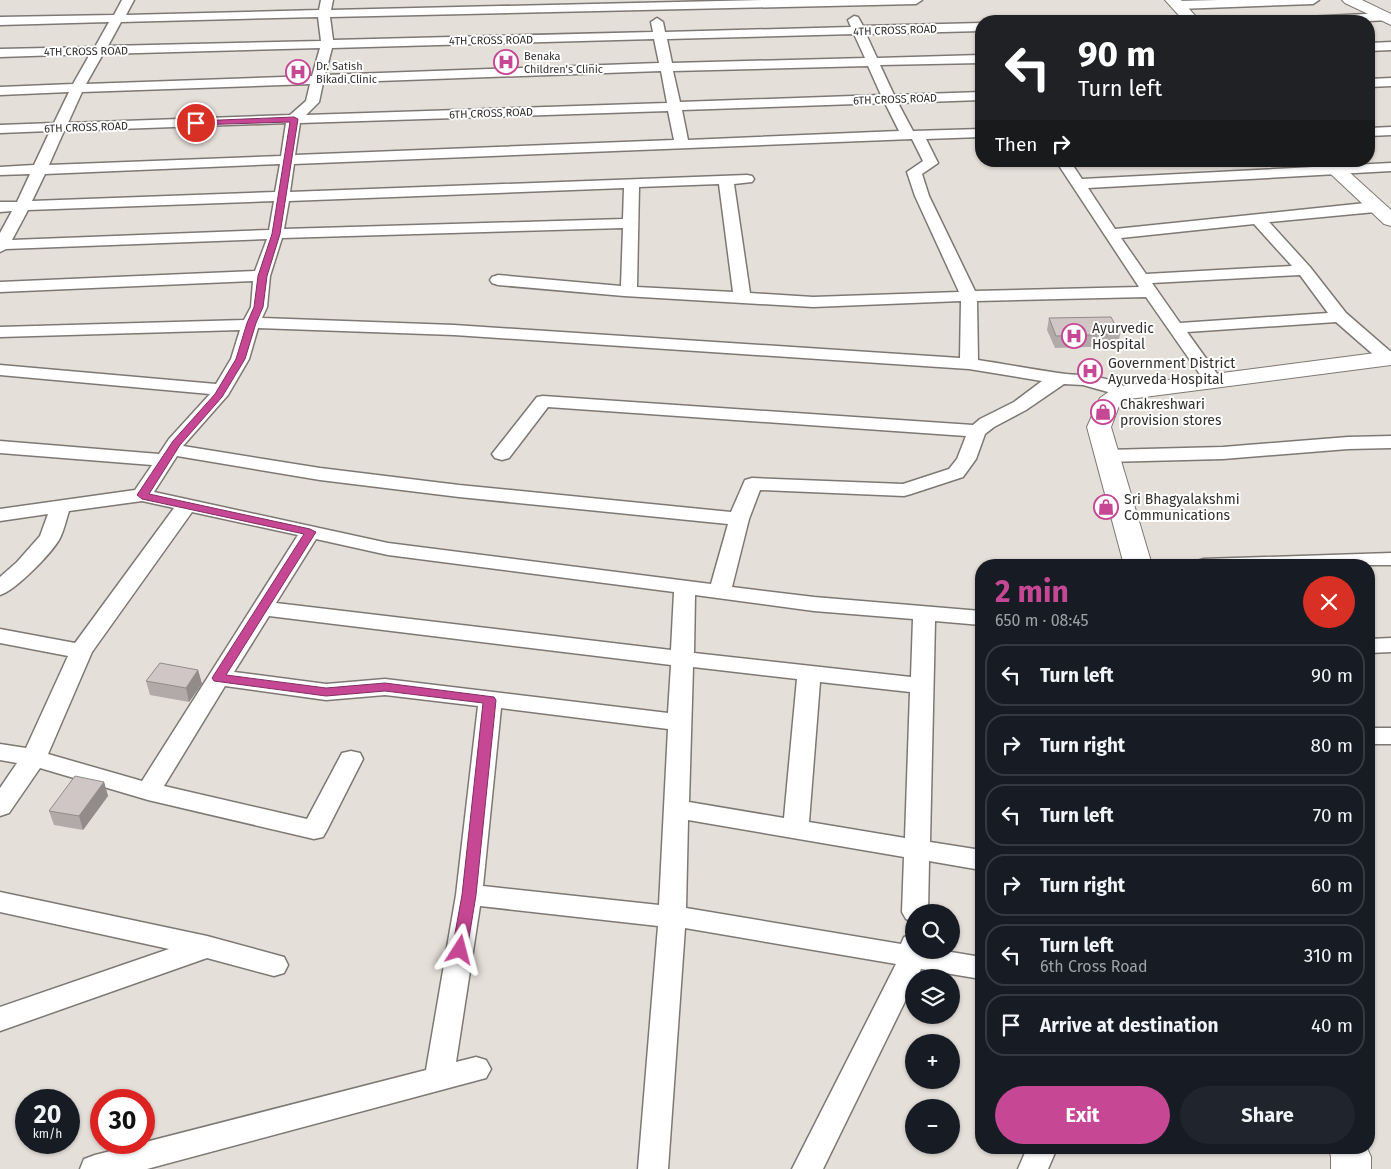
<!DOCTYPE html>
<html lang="en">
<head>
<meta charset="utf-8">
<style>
	body { margin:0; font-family:"Fira Sans",sans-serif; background:#20242c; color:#f1f3f6; height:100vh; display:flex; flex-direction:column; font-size:19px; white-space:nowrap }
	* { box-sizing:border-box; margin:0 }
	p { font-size:16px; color:#9ea1a6 }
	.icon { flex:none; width:28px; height:28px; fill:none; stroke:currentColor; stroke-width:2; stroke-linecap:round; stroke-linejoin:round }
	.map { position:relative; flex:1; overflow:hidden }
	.side { position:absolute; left:975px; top:559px; width:400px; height:595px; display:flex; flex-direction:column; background:#171b24; border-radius:20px; box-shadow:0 1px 4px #0004 }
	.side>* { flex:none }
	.top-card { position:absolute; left:975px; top:15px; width:400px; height:152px; border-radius:20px; box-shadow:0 1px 4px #0004; background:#202124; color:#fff; overflow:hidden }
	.buttons { position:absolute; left:905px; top:904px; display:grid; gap:10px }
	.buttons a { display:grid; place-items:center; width:55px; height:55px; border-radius:50%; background:#171b24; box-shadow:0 1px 4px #0004; font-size:25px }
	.speed { position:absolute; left:15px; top:1089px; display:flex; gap:10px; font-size:25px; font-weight:700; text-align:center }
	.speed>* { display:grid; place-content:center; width:65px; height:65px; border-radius:50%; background:#171b24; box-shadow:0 1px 4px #0004; line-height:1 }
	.speed small { font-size:12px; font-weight:400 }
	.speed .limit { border:8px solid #d22; background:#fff; color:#111 }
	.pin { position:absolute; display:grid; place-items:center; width:42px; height:42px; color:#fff; margin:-21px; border:2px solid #fff; border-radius:50%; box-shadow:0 1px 5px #0007 }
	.me { position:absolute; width:55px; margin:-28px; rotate:9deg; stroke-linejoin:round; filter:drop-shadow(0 0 4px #0008) }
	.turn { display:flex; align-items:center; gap:18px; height:105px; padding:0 20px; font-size:22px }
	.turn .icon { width:65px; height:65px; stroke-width:2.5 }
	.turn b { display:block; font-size:35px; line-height:42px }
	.then { display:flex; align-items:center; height:48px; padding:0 20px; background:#0003; gap:10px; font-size:19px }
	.round { display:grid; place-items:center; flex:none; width:52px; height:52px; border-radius:26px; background:#20242c }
	.head { display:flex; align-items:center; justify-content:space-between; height:85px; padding:0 20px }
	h1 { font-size:30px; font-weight:700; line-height:38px; color:#c64794 }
	.cta { display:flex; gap:10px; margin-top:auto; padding:10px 20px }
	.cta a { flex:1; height:58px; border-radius:30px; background:#c64794; color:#fff; font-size:20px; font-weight:700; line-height:58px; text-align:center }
	.cta a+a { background:#20242c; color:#f1f3f6 }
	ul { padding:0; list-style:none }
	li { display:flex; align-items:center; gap:15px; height:62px; margin:0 10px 8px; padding:0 10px; border:2px solid #363941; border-radius:20px }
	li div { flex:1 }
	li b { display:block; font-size:19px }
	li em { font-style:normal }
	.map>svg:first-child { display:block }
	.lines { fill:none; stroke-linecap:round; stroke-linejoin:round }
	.street-casing { stroke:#7e7874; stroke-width:3 }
	.secondary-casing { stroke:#7e7874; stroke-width:2 }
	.primary-casing { stroke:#7e7874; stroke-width:2 }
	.street { fill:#fff; fill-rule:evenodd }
	.secondary { fill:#fff; fill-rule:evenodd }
	.primary { fill:#fff; fill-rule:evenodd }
	.wall { fill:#b2aaa9 }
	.shaded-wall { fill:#918b8a }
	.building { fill:#cfc6c5; stroke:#918b8a }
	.route { fill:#c64794; stroke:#812e60 }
	.labels { text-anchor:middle; stroke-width:4; stroke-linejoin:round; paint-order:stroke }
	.far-street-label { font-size:11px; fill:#312f2d; stroke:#fff }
	.far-poi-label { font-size:11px; fill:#312f2d; stroke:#fff; text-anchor:start }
	.poi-label { font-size:14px; fill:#312f2d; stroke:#fff; text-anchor:start }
</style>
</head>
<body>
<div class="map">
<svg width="1391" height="1169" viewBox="0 0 1391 1169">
	<rect width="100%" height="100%" fill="#e5dfd9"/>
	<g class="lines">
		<defs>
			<g id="street">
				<path d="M122,0H134L126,15L319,10L321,0H333L331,10L762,0H922L916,4L330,17L333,40L653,32L651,22L657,18L663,22L665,32L851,27L848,20L854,16L858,17L863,26L981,23V31L866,34L877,58L981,55V63L880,65L894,95L981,92V100L898,103L913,131L981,129V137L926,139L938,163L922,174L929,196L975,291L1139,287L1056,161H1070L1082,179L1391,163V171L1088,188L1115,229L1375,202L1380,204L1383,207L1380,210L1375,212L1269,222L1310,267L1346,313L1391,352V364L1383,363L1336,322L1187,332L1223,382L1220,386L1214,387L1208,386L1146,297L977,301L978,360C1005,364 1031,369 1058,373C1078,376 1119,375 1131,393L1128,397L1122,398L1116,397L1108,392L1083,385L1064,384L1026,410L994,427L985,434L976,459L963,477L911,494L904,496L760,490L749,519L732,587L814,597L981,611V625L935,621L930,842L981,850V870L929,861L928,912H914V922L906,919L902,912L904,857L688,820L686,908L901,944L904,937L914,934V950H939L981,957V979L921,969L917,978H914V983L823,1169H792L896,964L685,928L668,1169H638L658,926L480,906L456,1062L476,1057L486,1060L491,1069L486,1078L147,1169H80L84,1159L95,1155L426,1070L456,895L478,706L385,695L326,700L225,686L164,786L307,819L342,753L351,751L360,753L363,759L327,830L323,837L314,839L148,800L40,768L9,813L0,816V788L17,763L0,760V744L26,748L68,656L0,643V629L75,643L174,508L142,501L69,511C66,520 64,530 60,538C53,552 15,591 0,595V577L17,562L40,536L48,514L0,521V509L135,490L152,465L0,453V441L159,454L169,439L210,394L0,375V365L216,384L231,359L240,330L0,337V327L244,320L251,307L253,281L0,292V282L255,271L267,239L6,249L0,252V233L12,211L0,212V202H17L30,174L0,175V167L34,165L50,131L0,133V125L54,123L69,92L0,95V87L73,84L90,54L0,57V49L95,47L109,22L0,25V17L114,15ZM318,17L321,41L108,46L121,22ZM854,34L865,58L672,63L667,39ZM654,39L659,63L325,75L332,48ZM320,48L312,76L86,84L103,54ZM868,66L881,95L680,102L673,71ZM661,71L667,103L306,115L319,102L323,83ZM310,84L306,101L290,115L68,123L82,92ZM885,103L899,131L688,140L682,110ZM668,111L674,140L295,155L300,123ZM286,123L281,156L49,165L64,131ZM912,139L923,161L907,172L915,196L959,292L813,297L750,293L734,184L752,182L754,179L752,176L747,175L290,192L294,164ZM280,164L275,192L32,201L45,174ZM719,184L733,292L637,287L639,187ZM624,188L623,219L284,229L289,201ZM274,201L269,230L12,240L28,210ZM1254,224L1292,266L1146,274L1121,238ZM623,228L621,286L498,275L492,277L490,280L492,283L498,285L624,296L813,307L961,301L960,358L454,325L262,318L267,307L270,276L282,238ZM1300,275L1328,313L1180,323L1152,283ZM258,328L454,335L969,369L1042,381L1014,402L980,419L973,425L543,396L537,397L492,454L495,458L502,460L509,458L548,407L966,436L957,459L949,469L903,484L752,478L745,480L731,512L459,485L320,468L183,446L228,395L249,359ZM177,456L320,480L459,497L728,524L711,584L388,543L154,492ZM192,512L298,535L142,781L48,754L92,652ZM316,539L388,555L674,592L671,650L276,603ZM695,595L814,611L913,619L911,677L694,653ZM269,616L671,665L668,713L385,679L326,684L234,672ZM693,667L797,679L784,818L689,802ZM820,682L910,692L905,838L809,822ZM501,708L668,729L659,905L483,886Z"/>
				<polygon points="1218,0 1319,0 1313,4 1178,9 1172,5 1178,1"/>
				<polygon points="1385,13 1391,17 1389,20 1369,21 1301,21 1307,17"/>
				<polygon points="1192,17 1198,21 1179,21 1181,18"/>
				<polygon points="1391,42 1391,50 1369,51 1369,43"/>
				<polygon points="1391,78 1391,86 1369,87 1369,79"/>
				<polygon points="1391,127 1391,135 1369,136 1369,128"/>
				<polygon points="1391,436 1391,448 1348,449 1223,459 1106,462 1099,460 1096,456 1099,452 1106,450 1223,447 1348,437"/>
				<polygon points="1391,553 1391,565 1194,565 1197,561 1204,559"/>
				<polygon points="1391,638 1391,652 1369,653 1369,639"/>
				<rect x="1369" y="728" width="22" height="16"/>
				<polygon points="0,892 207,936 284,957 288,965 284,973 274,976 207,958 0,1031 0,1007 169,949 0,912"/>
				<polygon points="1027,1148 1057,1148 1048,1169 1018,1169"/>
			</g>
			<g id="secondary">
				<polygon points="1165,0 1181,0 1200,21 1184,21"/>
				<polygon points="1317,161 1337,161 1391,210 1391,226 1384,224"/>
				<polygon points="1391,351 1391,365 1129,399 1119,406 1111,427 1152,565 1124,565 1087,427 1100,398 1114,388 1122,386"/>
				<polygon points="1329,1148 1367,1148 1371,1157 1371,1169 1331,1169 1331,1157"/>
			</g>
			<polygon id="primary" points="1342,0 1362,0 1391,14 1391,25 1345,3"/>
		</defs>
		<!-- street casing -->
		<use href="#street" class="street-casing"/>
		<!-- secondary casing -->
		<use href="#secondary" class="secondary-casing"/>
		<!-- primary casing -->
		<use href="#primary" class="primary-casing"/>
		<!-- street -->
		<use href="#street" class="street"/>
		<!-- secondary -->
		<use href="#secondary" class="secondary"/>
		<!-- primary -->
		<use href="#primary" class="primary"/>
	</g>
	<!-- wall -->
	<g class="wall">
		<polygon points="1049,318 1120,334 1118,346 1055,348 1047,330"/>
		<polygon points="198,670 202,684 189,702 150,695 146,681"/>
		<polygon points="104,782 108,796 83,830 54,825 49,811"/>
	</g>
	<!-- shaded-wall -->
	<g class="shaded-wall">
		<polygon points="198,670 202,684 189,702 186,688"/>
		<polygon points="104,782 108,796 83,830 79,816"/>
	</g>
	<!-- building -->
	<g class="building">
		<polygon points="1111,317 1120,334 1056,336 1049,318"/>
		<polygon points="160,663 198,670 186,688 146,681"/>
		<polygon points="75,776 104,782 79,816 49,811"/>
	</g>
	<!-- route -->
	<polygon class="route" points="294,117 298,119 280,234 267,276 263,307 256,323 245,359 222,397 180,445 149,494 310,529 316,532 226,675 326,688 385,683 494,697 496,700 476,895 467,950 465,954 460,956 454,954 452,950 462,895 483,703 385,691 326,696 214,681 212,678 304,534 142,499 137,495 173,441 215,394 236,359 247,323 254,307 258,276 272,234 290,122 196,125 192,123 196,121"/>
	<!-- icons -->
	<defs>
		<symbol id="hospital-ring" viewBox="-11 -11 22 22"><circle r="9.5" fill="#fff" stroke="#c64794" stroke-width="1.5"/><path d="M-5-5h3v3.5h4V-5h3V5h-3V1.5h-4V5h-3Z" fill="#c64794"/></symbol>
		<symbol id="shop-ring" viewBox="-11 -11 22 22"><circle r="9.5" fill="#fff" stroke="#c64794" stroke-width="1.5"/><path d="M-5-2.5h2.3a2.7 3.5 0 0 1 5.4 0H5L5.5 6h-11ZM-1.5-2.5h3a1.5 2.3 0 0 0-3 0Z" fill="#c64794"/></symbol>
	</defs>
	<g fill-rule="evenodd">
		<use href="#hospital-ring" x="492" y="48" width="28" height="28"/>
		<use href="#hospital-ring" x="284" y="58" width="28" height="28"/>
		<use href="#hospital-ring" x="1060" y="322" width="28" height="28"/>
		<use href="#hospital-ring" x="1076" y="357" width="28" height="28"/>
		<use href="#shop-ring" x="1089" y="398" width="28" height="28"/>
		<use href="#shop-ring" x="1092" y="493" width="28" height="28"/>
	</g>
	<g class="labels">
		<!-- far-street labels -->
		<g class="far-street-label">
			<text transform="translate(895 30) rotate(-2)" y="4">4TH CROSS ROAD</text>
			<text transform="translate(491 40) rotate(-1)" y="4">4TH CROSS ROAD</text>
			<text transform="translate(86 51) rotate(-1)" y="4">4TH CROSS ROAD</text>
			<text transform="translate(895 99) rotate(-2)" y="4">6TH CROSS ROAD</text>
			<text transform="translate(491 113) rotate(-2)" y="4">6TH CROSS ROAD</text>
			<text transform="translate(86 127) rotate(-2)" y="4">6TH CROSS ROAD</text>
		</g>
		<!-- far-poi labels -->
		<g class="far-poi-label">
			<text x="524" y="60">Benaka<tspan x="524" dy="13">Children's Clinic</tspan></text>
			<text x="316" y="70">Dr. Satish<tspan x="316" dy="13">Bikadi Clinic</tspan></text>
		</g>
		<!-- poi labels -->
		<g class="poi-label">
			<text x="1092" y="333">Ayurvedic<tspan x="1092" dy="16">Hospital</tspan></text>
			<text x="1108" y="368">Government District<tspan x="1108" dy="16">Ayurveda Hospital</tspan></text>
			<text x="1120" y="409">Chakreshwari<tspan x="1120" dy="16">provision stores</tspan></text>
			<text x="1124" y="504">Sri Bhagyalakshmi<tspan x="1124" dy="16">Communications</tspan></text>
		</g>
	</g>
</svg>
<div class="buttons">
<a><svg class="icon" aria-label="search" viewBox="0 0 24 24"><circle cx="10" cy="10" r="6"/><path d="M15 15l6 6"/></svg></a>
<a><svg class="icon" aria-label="layers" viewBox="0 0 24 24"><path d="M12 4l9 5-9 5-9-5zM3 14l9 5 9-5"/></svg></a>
<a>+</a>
<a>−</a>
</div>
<div class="speed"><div>20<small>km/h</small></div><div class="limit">30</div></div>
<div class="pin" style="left:196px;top:123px;background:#d93025"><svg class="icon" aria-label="arrive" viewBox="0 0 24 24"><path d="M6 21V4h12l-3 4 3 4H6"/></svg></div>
<svg class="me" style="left:460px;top:950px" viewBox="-20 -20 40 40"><path d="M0-17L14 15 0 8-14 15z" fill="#c64794" stroke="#fff" stroke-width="4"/></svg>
<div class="top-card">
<div class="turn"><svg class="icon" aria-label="left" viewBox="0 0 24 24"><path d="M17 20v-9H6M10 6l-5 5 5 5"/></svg><div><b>90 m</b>Turn left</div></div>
<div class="then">Then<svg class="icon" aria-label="right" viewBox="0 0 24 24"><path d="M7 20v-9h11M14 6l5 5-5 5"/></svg></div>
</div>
<section class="side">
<div class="head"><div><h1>2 min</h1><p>650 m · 08:45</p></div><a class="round" style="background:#d93025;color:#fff"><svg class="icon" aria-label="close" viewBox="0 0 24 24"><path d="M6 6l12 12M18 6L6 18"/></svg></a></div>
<ul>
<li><svg class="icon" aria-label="left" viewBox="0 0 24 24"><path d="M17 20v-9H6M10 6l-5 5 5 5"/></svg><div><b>Turn left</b></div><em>90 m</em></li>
<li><svg class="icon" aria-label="right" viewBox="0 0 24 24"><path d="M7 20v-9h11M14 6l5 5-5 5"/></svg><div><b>Turn right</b></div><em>80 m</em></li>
<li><svg class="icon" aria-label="left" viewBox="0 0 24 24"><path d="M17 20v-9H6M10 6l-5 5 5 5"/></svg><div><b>Turn left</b></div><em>70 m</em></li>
<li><svg class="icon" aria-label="right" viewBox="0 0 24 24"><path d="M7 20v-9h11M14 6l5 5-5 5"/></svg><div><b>Turn right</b></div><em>60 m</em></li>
<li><svg class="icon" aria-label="left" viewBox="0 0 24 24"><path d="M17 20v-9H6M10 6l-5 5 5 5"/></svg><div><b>Turn left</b><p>6th Cross Road</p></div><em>310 m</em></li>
<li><svg class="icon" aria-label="arrive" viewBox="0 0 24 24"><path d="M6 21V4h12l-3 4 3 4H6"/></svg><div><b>Arrive at destination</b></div><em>40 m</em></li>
</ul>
<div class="cta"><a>Exit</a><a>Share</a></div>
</section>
</div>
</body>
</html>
